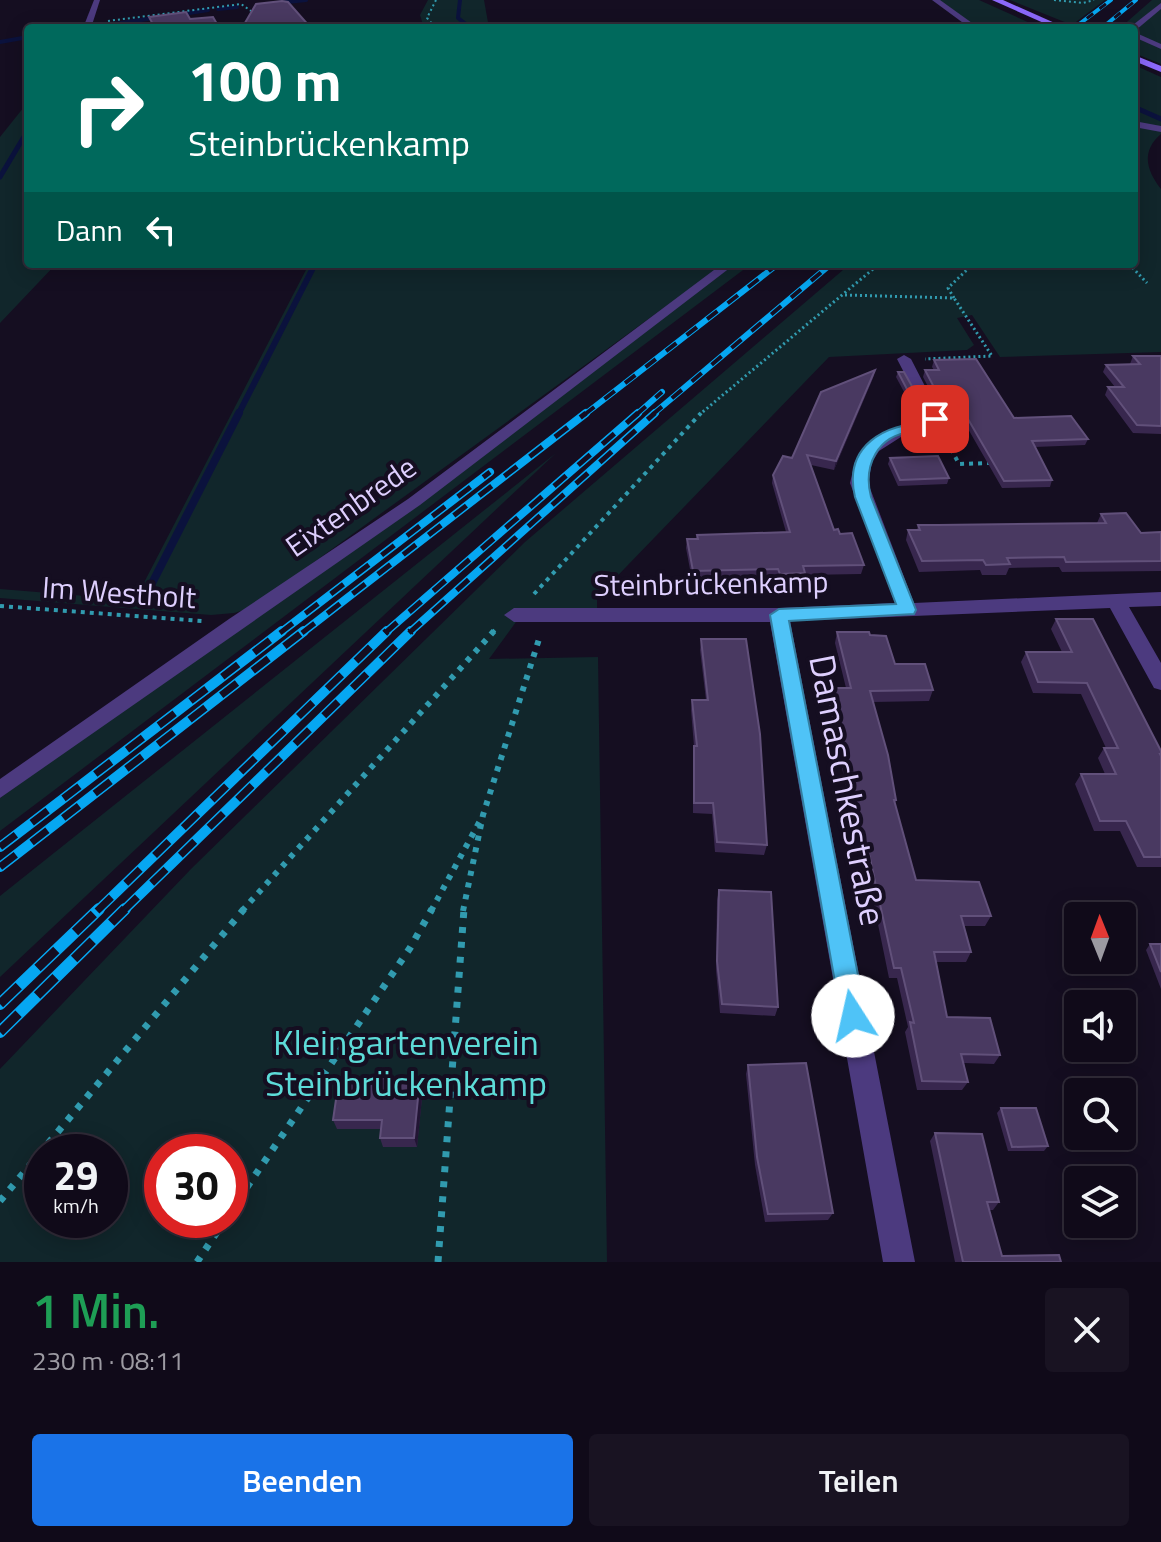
<!DOCTYPE html>
<html lang="de">
<head>
<meta charset="utf-8">
<style>
	body { margin:0; font-family:"Titillium Web",sans-serif; background:#191322; color:#f1f3f6; height:100vh; display:flex; flex-direction:column; font-size:30px; white-space:nowrap }
	* { box-sizing:border-box; margin:0 }
	p { font-size:26px; color:#9c9aa2 }
	.icon { flex:none; width:44px; height:44px; fill:none; stroke:currentColor; stroke-width:2; stroke-linecap:round; stroke-linejoin:round }
	.map { position:relative; height:1262px; overflow:hidden }
	.sheet { display:flex; flex-direction:column; background:#100a19; flex:1 }
	.sheet>* { flex:none }
	.guide { position:absolute; left:24px; top:24px; width:1114px; height:244px; border-radius:8px; box-shadow:0 4px 20px #0003,0 0 0 2px #302b38; background:#00695c; color:#fff; overflow:hidden }
	.needle { width:52px; rotate:359deg }
	.buttons { position:absolute; left:1064px; top:902px; display:grid; gap:16px }
	.buttons a { display:grid; place-items:center; width:72px; height:72px; border-radius:8px; background:#100a19; box-shadow:0 4px 20px #0003,0 0 0 2px #302b38; font-size:40px }
	.speed { position:absolute; left:24px; top:1134px; display:flex; gap:16px; font-size:40px; font-weight:700; text-align:center }
	.speed>* { display:grid; place-content:center; width:104px; height:104px; border-radius:50%; background:#100a19; box-shadow:0 4px 20px #0003,0 0 0 2px #302b38; line-height:1 }
	.speed small { font-size:20px; font-weight:400 }
	.speed .limit { border:12px solid #d22; background:#fff; color:#111 }
	.pin { position:absolute; display:grid; place-items:center; width:68px; height:68px; color:#fff; margin:-34px; border-radius:16px; box-shadow:0 4px 12px #0006 }
	.me { position:absolute; width:88px; margin:-44px; rotate:350deg; stroke-linejoin:round; filter:drop-shadow(0 0 6px #0008) }
	.turn { display:flex; align-items:center; gap:28px; height:168px; padding:0 32px; font-size:36px }
	.turn .icon { width:104px; height:104px; stroke-width:2.5 }
	.turn b { display:block; font-size:56px; line-height:68px }
	.then { display:flex; align-items:center; height:76px; padding:0 32px; background:#0003; gap:16px; font-size:30px }
	.round { display:grid; place-items:center; flex:none; width:84px; height:84px; border-radius:8px; background:#191322 }
	.overview { display:flex; align-items:center; justify-content:space-between; height:136px; padding:0 32px }
	h1 { font-size:48px; font-weight:600; line-height:60px; color:#1e9e55 }
	.action { display:flex; gap:16px; margin-top:auto; padding:16px 32px }
	.action a { flex:1; height:92px; border-radius:8px; background:#1a73e8; color:#fff; font-size:32px; font-weight:600; line-height:92px; text-align:center }
	.action a+a { background:#191322; color:#f1f3f6 }
	.map>svg:first-child { display:block }
	.green { fill:#11262b; fill-rule:evenodd }
	.lines { fill:none; stroke-linecap:round; stroke-linejoin:round }
	.stream-far3 { stroke:#0b123d; stroke-width:4 }
	.stream-far2 { stroke:#0b123d; stroke-width:5 }
	.stream-far1 { stroke:#0b123d; stroke-width:6 }
	.stream { stroke:#0b123d; stroke-width:8 }
	.path-far4 { stroke:#319baf; stroke-width:2; stroke-dasharray:2 3; stroke-linecap:butt }
	.path-far3 { stroke:#319baf; stroke-width:3; stroke-dasharray:2 3; stroke-linecap:butt }
	.path-far2 { stroke:#319baf; stroke-width:4; stroke-dasharray:4 5; stroke-linecap:butt }
	.path-far1 { stroke:#319baf; stroke-width:6; stroke-dasharray:5 7; stroke-linecap:butt }
	.path { stroke:#319baf; stroke-width:7; stroke-dasharray:6 9; stroke-linecap:butt }
	.lane { fill:#4c3a7f; fill-rule:evenodd }
	.street { fill:#4c3a7f; fill-rule:evenodd }
	.secondary { fill:#8c68fb; fill-rule:evenodd }
	.rail-far4-casing { stroke:#06a7f2; stroke-width:4 }
	.rail-far3-casing { stroke:#06a7f2; stroke-width:6 }
	.rail-far2-casing { stroke:#06a7f2; stroke-width:8 }
	.rail-far1-casing { stroke:#06a7f2; stroke-width:10 }
	.rail-casing { stroke:#06a7f2; stroke-width:12 }
	.rail-far4 { stroke:#150e21; stroke-width:3; stroke-dasharray:8; stroke-linecap:butt }
	.rail-far3 { stroke:#150e21; stroke-width:4; stroke-dasharray:13; stroke-linecap:butt }
	.rail-far2 { stroke:#150e21; stroke-width:5; stroke-dasharray:16; stroke-linecap:butt }
	.rail-far1 { stroke:#150e21; stroke-width:7; stroke-dasharray:20; stroke-linecap:butt }
	.rail { stroke:#150e21; stroke-width:9; stroke-dasharray:26; stroke-linecap:butt }
	.wall { fill:#38274e }
	.shaded-wall { fill:#221534 }
	.building { fill:#493961; stroke:#61507a; stroke-width:2 }
	.route { fill:#4fc3f7; stroke:#337fa1; stroke-width:2 }
	.labels { text-anchor:middle; stroke-width:8; stroke-linejoin:round; paint-order:stroke }
	.street-label { font-size:30px; fill:#decffe; stroke:#150e21 }
	.near-street-label { font-size:36px; fill:#decffe; stroke:#150e21 }
	.near-park-label { font-size:36px; fill:#5ddbd8; stroke:#150e21 }
</style>
</head>
<body>
<div class="map">
<svg width="1161" height="1262" viewBox="0 0 1161 1262">
	<rect width="100%" height="100%" fill="#150e21"/>
	<!-- green -->
	<g class="green">
		<polygon points="428,0 484,0 489,28 424,28 420,15"/>
		<polygon points="938,0 979,0 1041,28 978,28"/>
		<polygon points="1010,0 1105,0 1072,25"/>
		<polygon points="1152,0 1161,0 1161,64 1134,53 1134,28 1120,28"/>
		<path d="M1134,65L1161,77V134C1141,151 1146,170 1161,189V352L1000,357L972,315L957,318L974,345L967,350L829,357L597,597V615H521L489,659L598,657L607,1262H0V1069L191,869L525,542L850,264H1134ZM42,1152H110V1220H42ZM162,1152H230V1220H162Z"/>
		<polygon points="28,102 28,264 56,264 0,323 0,137"/>
		<polygon points="309,264 724,264 251,608 234,613 211,615 0,598 0,589 135,600"/>
		<polygon points="735,264 751,264 0,831 0,798"/>
		<polygon points="556,453 0,977 0,896"/>
	</g>
	<g class="lines">
		<!-- stream-far3 -->
		<g class="stream-far3">
			<polyline points="460,0 458,18 471,28"/>
			<polyline points="277,3 306,0"/>
			<polyline points="218,9 237,7"/>
			<polyline points="176,15 208,10"/>
			<polyline points="94,27 161,17"/>
			<polyline points="0,42 28,37"/>
		</g>
		<!-- stream-far2 -->
		<g class="stream-far2">
			<polyline points="1134,107 1161,119"/>
			<polyline points="0,177 28,130"/>
		</g>
		<!-- stream-far1 -->
		<polyline class="stream-far1" points="238,415 315,264"/>
		<!-- stream -->
		<polyline class="stream" points="145,597 239,413"/>
		<!-- path-far4 -->
		<g class="path-far4">
			<polyline points="436,0 427,18 436,28"/>
			<polyline points="1054,0 1083,3 1094,0"/>
			<polyline points="108,21 241,4 251,11"/>
		</g>
		<!-- path-far3 -->
		<g class="path-far3">
			<polyline points="1129,264 1147,283"/>
			<polyline points="845,295 954,298 992,356 925,359"/>
			<polyline points="954,298 948,288 973,264"/>
			<polyline points="699,415 879,264"/>
		</g>
		<!-- path-far2 -->
		<g class="path-far2">
			<polyline points="947,441 959,464 991,463"/>
			<polyline points="534,594 701,413"/>
			<polyline points="0,606 202,621"/>
			<polyline points="492,633 497,628"/>
		</g>
		<!-- path-far1 -->
		<g class="path-far1">
			<polyline points="242,911 494,631"/>
			<polyline points="431,911 481,819"/>
			<polyline points="463,911 483,815 540,636"/>
		</g>
		<!-- path -->
		<g class="path">
			<polyline points="0,1201 244,909"/>
			<polyline points="230,1212 410,948 432,909"/>
			<polyline points="197,1262 225,1220"/>
			<polyline points="438,1262 464,909"/>
		</g>
		<!-- lane -->
		<g class="lane">
			<polygon points="94,0 100,0 91,28 83,28"/>
			<polygon points="932,0 940,0 979,28 970,28"/>
			<polygon points="1161,3 1161,9 1136,30 1129,28"/>
			<polygon points="1134,32 1161,44 1161,49 1134,37"/>
			<polygon points="1134,121 1161,126 1161,132 1134,127"/>
			<polygon points="722,264 735,264 420,505 0,798 0,779 229,619 408,499"/>
			<polygon points="904,355 911,359 946,427 944,430 907,432 900,428 907,424 930,423 897,359"/>
		</g>
		<!-- street -->
		<polygon class="street" points="907,423 915,428 879,451 872,462 868,483 914,603 1161,592 1161,606 1129,607 1161,663 1161,690 1154,688 1110,608 790,621 915,1262 883,1262 770,622 514,622 504,615 514,608 779,608 895,603 850,483 855,462 867,444 882,433"/>
		<!-- secondary -->
		<g class="secondary">
			<polygon points="992,0 1003,0 1066,28 1055,28"/>
			<polygon points="1134,55 1161,66 1161,72 1134,61"/>
		</g>
		<defs>
			<g id="rail-far4">
				<polyline points="1074,28 1111,0"/>
				<polyline points="1102,28 1136,0"/>
			</g>
			<g id="rail-far3">
				<polyline points="584,415 778,264"/>
				<polyline points="636,415 662,392"/>
				<polyline points="652,415 831,264"/>
			</g>
			<g id="rail-far2">
				<polyline points="280,633 490,472"/>
				<polyline points="302,633 586,413"/>
				<polyline points="385,633 638,413"/>
				<polyline points="409,633 655,413"/>
			</g>
			<g id="rail-far1">
				<polyline points="0,847 282,631"/>
				<polyline points="0,867 304,631"/>
				<polyline points="97,911 387,631"/>
				<polyline points="123,911 411,631"/>
			</g>
			<g id="rail">
				<polyline points="0,1004 99,909"/>
				<polyline points="0,1032 125,909"/>
			</g>
		</defs>
		<!-- rail-far4 casing -->
		<use href="#rail-far4" class="rail-far4-casing"/>
		<!-- rail-far3 casing -->
		<use href="#rail-far3" class="rail-far3-casing"/>
		<!-- rail-far2 casing -->
		<use href="#rail-far2" class="rail-far2-casing"/>
		<!-- rail-far1 casing -->
		<use href="#rail-far1" class="rail-far1-casing"/>
		<!-- rail casing -->
		<use href="#rail" class="rail-casing"/>
		<!-- rail-far4 -->
		<use href="#rail-far4" class="rail-far4"/>
		<!-- rail-far3 -->
		<use href="#rail-far3" class="rail-far3"/>
		<!-- rail-far2 -->
		<use href="#rail-far2" class="rail-far2"/>
		<!-- rail-far1 -->
		<use href="#rail-far1" class="rail-far1"/>
		<!-- rail -->
		<use href="#rail" class="rail"/>
	</g>
	<!-- wall -->
	<g class="wall">
		<polygon points="1133,356 1161,356 1161,434 1133,433 1105,395 1108,387 1115,387 1103,372 1106,365 1130,364"/>
		<polygon points="934,360 1014,418 1088,439 1085,445 1035,447 1052,480 1050,487 1002,488 952,401 936,402 923,377 925,370 934,370 932,367"/>
		<polygon points="875,370 873,378 834,470 811,465 834,530 840,534 864,565 861,574 804,575 803,582 779,583 777,578 692,580 686,548 687,539 696,539 697,535 786,532 772,483 773,475 792,458"/>
		<polygon points="898,372 918,397 916,402 910,403 896,377"/>
		<polygon points="890,458 949,478 947,484 898,486 888,464"/>
		<polygon points="1101,514 1141,533 1161,532 1161,571 1062,572 1059,567 1009,568 1006,575 982,575 980,570 919,572 906,540 908,530 917,530 918,525 1097,523"/>
		<polygon points="1056,619 1161,751 1161,867 1137,867 1120,831 1094,831 1075,784 1081,774 1105,774 1098,758 1104,748 1106,748 1081,694 1033,693 1021,662 1026,652 1062,652 1051,629"/>
		<polygon points="837,632 870,635 895,664 933,690 929,701 873,702 896,800 895,804 916,880 991,916 985,926 964,926 971,952 966,962 936,962 947,1017 1000,1055 994,1064 964,1063 968,1082 962,1090 917,1090 905,1032 908,1027 897,978 889,978 864,856 861,856 854,826 828,699 830,688 846,688 835,643"/>
		<polygon points="701,639 767,845 764,855 715,852 712,814 693,813 693,756 694,746 691,710 692,700 706,700 700,650"/>
		<polygon points="719,890 778,1007 775,1016 720,1013 716,970 717,900"/>
		<polygon points="1150,944 1161,944 1161,989 1146,950"/>
		<polygon points="748,1065 833,1213 828,1220 765,1222 755,1165 746,1074"/>
		<polygon points="420,1078 423,1088 417,1147 383,1147 380,1138 381,1129 337,1129 333,1120"/>
		<polygon points="1001,1108 1048,1146 1044,1151 1008,1151 997,1113"/>
		<polygon points="935,1133 999,1202 993,1210 989,1210 1002,1256 1061,1262 955,1262 930,1141"/>
	</g>
	<!-- shaded-wall -->
	<g class="shaded-wall">
		<polygon points="875,370 873,378 834,470 836,461"/>
		<polygon points="420,1078 423,1088 417,1147 414,1138"/>
	</g>
	<!-- building -->
	<g class="building">
		<polygon points="282,1 288,2 311,28 242,28 256,4"/>
		<polygon points="186,12 190,19 213,17 217,24 226,23 230,28 155,28 149,17"/>
		<polygon points="1133,356 1161,356 1161,426 1137,425 1108,387 1124,387 1106,365 1140,364"/>
		<polygon points="976,359 1014,418 1071,416 1088,439 1032,441 1052,480 1004,481 954,395 938,395 925,370 939,370 934,360"/>
		<polygon points="875,370 836,461 807,455 834,530 838,529 840,534 852,533 864,565 803,566 805,573 780,574 778,569 693,571 687,539 698,539 697,535 790,532 773,475 783,456 792,458 821,392"/>
		<polygon points="898,372 904,372 918,397 911,397"/>
		<polygon points="938,456 949,478 900,480 890,458"/>
		<polygon points="1126,513 1141,533 1161,532 1161,561 1066,562 1064,557 1007,558 1010,564 986,565 983,560 922,561 908,530 920,530 918,525 938,525 1106,523 1101,514"/>
		<polygon points="1056,619 1093,619 1161,751 1161,754 1160,754 1161,756 1161,857 1144,857 1126,821 1100,821 1081,774 1116,774 1104,748 1118,748 1087,683 1038,682 1026,652 1072,652"/>
		<polygon points="837,632 869,632 870,635 886,636 895,664 925,664 933,690 870,691 888,755 896,800 894,800 916,880 979,882 991,916 961,916 971,952 934,952 947,1017 990,1018 1000,1055 961,1054 968,1082 922,1081 910,1022 914,1023 901,968 894,968 867,845 865,845 857,816 830,688 851,688"/>
		<polygon points="701,639 746,639 760,734 767,845 717,842 713,803 694,803 694,746 697,746 692,700 708,700"/>
		<polygon points="719,890 771,892 778,1007 722,1004 717,961"/>
		<polygon points="1150,944 1161,944 1161,972"/>
		<polygon points="806,1063 833,1213 768,1214 757,1157 748,1065"/>
		<polygon points="420,1078 414,1138 380,1138 382,1120 333,1120 339,1079"/>
		<polygon points="1001,1108 1036,1108 1048,1146 1012,1147"/>
		<polygon points="935,1133 982,1134 999,1202 987,1202 1002,1256 1059,1255 1061,1262 963,1262"/>
	</g>
	<!-- route -->
	<path class="route" d="M935,414L940,416L946,427L944,430C934,433 923,431 912,432C877,435 863,466 871,497L916,610L914,614L789,621L866,1016L862,1024L853,1028L845,1024L841,1016L770,615L779,609L896,604L855,497C843,446 884,423 930,423L927,419Z"/>
	<g class="labels">
		<!-- street labels -->
		<g class="street-label">
			<text transform="translate(351 507) rotate(-35)" y="10">Eixtenbrede</text>
			<text transform="translate(711 584) rotate(-1)" y="10">Steinbrückenkamp</text>
			<text transform="translate(119 593) rotate(4)" y="10">Im Westholt</text>
		</g>
		<!-- near-street labels -->
		<g class="near-street-label">
			<text transform="translate(848 790) rotate(79)" y="13">Damaschkestraße</text>
		</g>
		<!-- near-park labels -->
		<g class="near-park-label">
			<text x="406" y="1055">Kleingartenverein<tspan x="406" dy="41">Steinbrückenkamp</tspan></text>
		</g>
	</g>
</svg>
<div class="buttons">
<a><svg class="needle" viewBox="-14 -14 28 28"><path d="M0-13l5 13h-10z" fill="#e53935"/><path d="M0 13l5-13h-10z" fill="#9c9aa2"/></svg></a>
<a><svg class="icon" aria-label="sound" viewBox="0 0 24 24"><path d="M4 9h4l5-4v14l-5-4H4zM17 9q2 3 0 6"/></svg></a>
<a><svg class="icon" aria-label="search" viewBox="0 0 24 24"><circle cx="10" cy="10" r="6"/><path d="M15 15l6 6"/></svg></a>
<a><svg class="icon" aria-label="layers" viewBox="0 0 24 24"><path d="M12 4l9 5-9 5-9-5zM3 14l9 5 9-5"/></svg></a>
</div>
<div class="speed"><div>29<small>km/h</small></div><div class="limit">30</div></div>
<div class="pin" style="left:935px;top:419px;background:#d93025"><svg class="icon" aria-label="arrive" viewBox="0 0 24 24"><path d="M6 21V4h12l-3 4 3 4H6"/></svg></div>
<svg class="me" style="left:853px;top:1016px" viewBox="-20 -20 40 40"><circle r="19" fill="#fff"/><path d="M0-13L10 11 0 6-10 11z" fill="#4fc3f7"/></svg>
<div class="guide">
<div class="turn"><svg class="icon" aria-label="right" viewBox="0 0 24 24"><path d="M7 20v-9h11M14 6l5 5-5 5"/></svg><div><b>100 m</b>Steinbrückenkamp</div></div>
<div class="then">Dann<svg class="icon" aria-label="left" viewBox="0 0 24 24"><path d="M17 20v-9H6M10 6l-5 5 5 5"/></svg></div>
</div>
</div>
<section class="sheet">
<div class="overview"><div><h1>1 Min.</h1><p>230 m · 08:11</p></div><a class="round"><svg class="icon" aria-label="close" viewBox="0 0 24 24"><path d="M6 6l12 12M18 6L6 18"/></svg></a></div>
<div class="action"><a>Beenden</a><a>Teilen</a></div>
</section>
</body>
</html>
